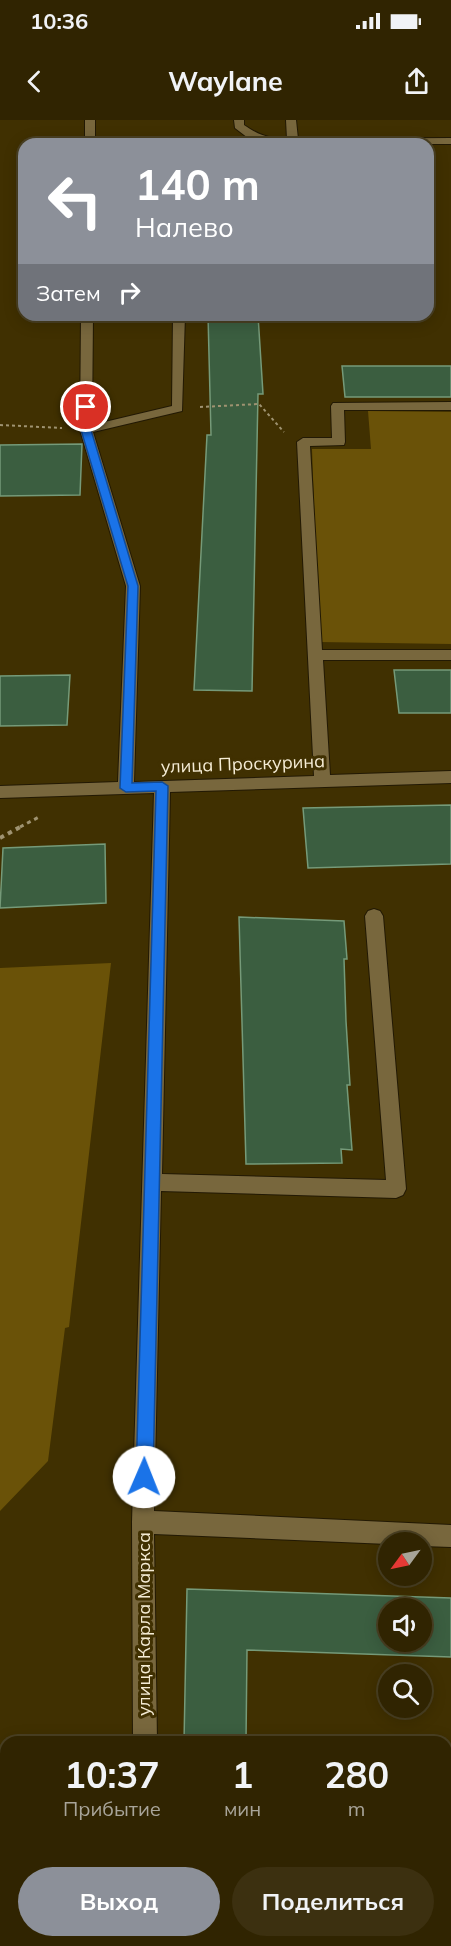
<!DOCTYPE html>
<html lang="ru">
<head>
<meta charset="utf-8">
<style>
	body { margin:0; font-family:Mulish,sans-serif; background:#3c3010; color:#f1f3f6; height:100vh; display:flex; flex-direction:column; font-size:22px; white-space:nowrap }
	* { box-sizing:border-box; margin:0 }
	p { font-size:20px; color:#a8a499 }
	.icon { flex:none; width:33px; height:33px; fill:none; stroke:currentColor; stroke-width:2; stroke-linecap:round; stroke-linejoin:round }
	.map { position:relative; flex:1; overflow:hidden }
	.details { position:absolute; left:0px; top:1616px; width:452px; height:212px; display:flex; flex-direction:column; background:#302401; border-radius:18px 18px 0 0; box-shadow:0 3px 15px #0003,0 0 0 2px #4b4123 }
	.details>* { flex:none }
	.guide { position:absolute; left:18px; top:18px; width:416px; height:183px; border-radius:18px; box-shadow:0 3px 15px #0003,0 0 0 2px #4b4123; background:#8c9099; color:#fff; overflow:hidden }
	.needle { width:39px; rotate:237deg }
	.buttons { position:absolute; left:378px; top:1412px; display:grid; gap:12px }
	.buttons a { display:grid; place-items:center; width:54px; height:54px; border-radius:50%; background:#302401; box-shadow:0 3px 15px #0003,0 0 0 2px #4b4123; font-size:30px }
	.pin { position:absolute; display:grid; place-items:center; width:51px; height:51px; color:#fff; margin:-26px; border:3px solid #fff; border-radius:50%; box-shadow:0 2px 6px #0007 }
	.me { position:absolute; width:66px; margin:-33px; rotate:1deg; stroke-linejoin:round; filter:drop-shadow(0 0 4px #0008) }
	.turn { display:flex; align-items:center; gap:21px; height:126px; padding:0 18px; font-size:27px }
	.turn .icon { width:78px; height:78px; stroke-width:2.5 }
	.turn b { display:block; font-size:42px; line-height:51px }
	.then { display:flex; align-items:center; height:57px; padding:0 18px; background:#0003; gap:12px; font-size:22px }
	.eta { display:flex; justify-content:space-evenly; align-items:center; height:102px; text-align:center }
	.eta b { font-size:36px; font-weight:700; line-height:42px }
	.button { display:flex; gap:12px; margin-top:auto; padding:12px 18px }
	.button a { flex:1; height:69px; border-radius:36px; background:#8c9099; color:#fff; font-size:24px; font-weight:700; line-height:69px; text-align:center }
	.button a+a { background:#3c3010; color:#f1f3f6 }
	.status { display:flex; justify-content:space-between; align-items:center; height:42px; padding:0 30px; background:#302401; direction:ltr }
	.status svg { height:16px; fill:currentColor }
	header { display:flex; justify-content:space-between; align-items:center; height:78px; padding:0 18px; background:#302401; font-size:27px; font-weight:700 }
	.map>svg:first-child { display:block }
	.green { fill:#6a5208 }
	.building { fill:#3b5e40; stroke:#759a79; stroke-width:1.5; fill-rule:evenodd }
	.lines { fill:none; stroke-linecap:round; stroke-linejoin:round }
	.minor-casing { stroke:#221904; stroke-width:2 }
	.path-far2 { stroke:#9f9371; stroke-width:2; stroke-dasharray:3 3; stroke-linecap:butt }
	.path-far1 { stroke:#9f9371; stroke-width:3; stroke-dasharray:4 4; stroke-linecap:butt }
	.path { stroke:#9f9371; stroke-width:4; stroke-dasharray:4.5 4.5; stroke-linecap:butt }
	.minor { fill:#78673d; fill-rule:evenodd }
	.route { fill:#1a73e8; stroke:#114b97; stroke-width:1.5 }
	.labels { text-anchor:middle; stroke-width:6; stroke-linejoin:round; paint-order:stroke }
	.street-label { font-size:18px; fill:#f5ecd5; stroke:#403001 }
</style>
</head>
<body>
<div class="status"><b>10:36</b><svg viewBox="0 0 49 12"><path d="M0 12V9h3v3zM5 12V6h3v6zM10 12V3h3v9zM15 12V0h3v12zM26 1h20v11H26zM47 4h2v5h-2z"/></svg></div>
<header><svg class="icon" aria-label="back" viewBox="0 0 24 24"><path d="M15 5l-7 7 7 7"/></svg>Waylane<svg class="icon" aria-label="share" viewBox="0 0 24 24"><path d="M12 15V3M7 8l5-5 5 5M5 13v7h14v-7"/></svg></header>
<div class="map">
<svg width="451" height="1826" viewBox="0 0 451 1826">
	<rect width="100%" height="100%" fill="#403001"/>
	<!-- green -->
	<g class="green">
		<polygon points="368,291 451,292 451,524 319,522 312,329 371,329"/>
		<polygon points="111,843 69,1207 65,1208 48,1341 0,1391 0,848"/>
	</g>
	<!-- building -->
	<g class="building">
		<polygon points="208,195 258,195 263,274 258,274 252,571 194,570 207,315 211,315"/>
		<polygon points="342,246 451,246 451,277 345,277"/>
		<polygon points="82,324 80,375 0,376 0,325"/>
		<polygon points="394,550 451,550 451,593 399,593"/>
		<polygon points="70,555 67,605 0,606 0,556"/>
		<polygon points="451,685 451,744 308,748 303,688"/>
		<polygon points="105,724 106,783 0,788 3,728"/>
		<polygon points="239,797 344,801 347,839 344,839 346,901 350,965 347,965 352,1030 341,1029 342,1043 246,1044"/>
		<path d="M187,1469L451,1478V1537L247,1530L246,1622H184ZM388,1488H422V1521H388Z"/>
	</g>
	<g class="lines">
		<defs>
			<g id="minor">
				<rect x="85" y="0" width="10" height="24"/>
				<path d="M234,0H244V5C258,15 270,19 287,19L286,0H296L298,19L451,18V24H270L248,18L235,8Z"/>
				<polygon points="81,195 93,195 92,305 172,286 173,195 185,195 182,291 93,312 140,466 134,662 314,656 297,322 303,318 332,318 331,286 333,283 451,282 451,290 344,290 345,322 344,325 310,326 322,530 451,530 451,540 323,540 330,655 451,651 451,663 170,672 162,1054 386,1060 365,796 368,791 374,789 380,791 383,796 406,1069 403,1075 396,1078 161,1071 154,1391 451,1405 451,1427 422,1426 422,1422 388,1422 388,1424 154,1414 157,1622 133,1622 132,1402 154,673 0,678 0,666 118,662 126,466 80,310"/>
				<rect x="133" y="1821" width="26" height="5"/>
			</g>
		</defs>
		<!-- minor casing -->
		<use href="#minor" class="minor-casing"/>
		<!-- path-far2 -->
		<g class="path-far2">
			<polyline points="200,287 259,284 284,312"/>
			<polyline points="0,305 62,308"/>
		</g>
		<!-- path-far1 -->
		<polyline class="path-far1" points="20,707 39,697"/>
		<!-- path -->
		<polyline class="path" points="0,718 22,706"/>
		<!-- minor -->
		<use href="#minor" class="minor"/>
	</g>
	<!-- route -->
	<polygon class="route" points="86,284 91,287 91,310 138,466 132,663 162,662 168,666 153,1357 150,1363 144,1365 139,1363 136,1357 156,671 126,672 120,668 128,466 81,310 81,287"/>
	<g class="labels">
		<!-- street labels -->
		<g class="street-label">
			<text transform="translate(243 644) rotate(-2)" y="6">улица Проскурина</text>
			<text transform="translate(144 1504) rotate(-90)" y="6">улица Карла Маркса</text>
		</g>
	</g>
</svg>
<div class="buttons">
<a><svg class="needle" viewBox="-14 -14 28 28"><path d="M0-13l5 13h-10z" fill="#e53935"/><path d="M0 13l5-13h-10z" fill="#a8a499"/></svg></a>
<a><svg class="icon" aria-label="sound" viewBox="0 0 24 24"><path d="M4 9h4l5-4v14l-5-4H4zM17 9q2 3 0 6"/></svg></a>
<a><svg class="icon" aria-label="search" viewBox="0 0 24 24"><circle cx="10" cy="10" r="6"/><path d="M15 15l6 6"/></svg></a>
</div>
<div class="pin" style="left:86px;top:287px;background:#d93025"><svg class="icon" aria-label="arrive" viewBox="0 0 24 24"><path d="M6 21V4h12l-3 4 3 4H6"/></svg></div>
<svg class="me" style="left:144px;top:1357px" viewBox="-20 -20 40 40"><circle r="19" fill="#fff"/><path d="M0-13L10 11 0 6-10 11z" fill="#1a73e8"/></svg>
<div class="guide">
<div class="turn"><svg class="icon" aria-label="left" viewBox="0 0 24 24"><path d="M17 20v-9H6M10 6l-5 5 5 5"/></svg><div><b>140 m</b>Налево</div></div>
<div class="then">Затем<svg class="icon" aria-label="right" viewBox="0 0 24 24"><path d="M7 20v-9h11M14 6l5 5-5 5"/></svg></div>
</div>
<section class="details">
<div class="eta">
<div><b>10:37</b><p>Прибытие</p></div>
<div><b>1</b><p>мин</p></div>
<div><b>280</b><p>m</p></div>
</div>
<div class="button"><a>Выход</a><a>Поделиться</a></div>
</section>
</div>
</body>
</html>
